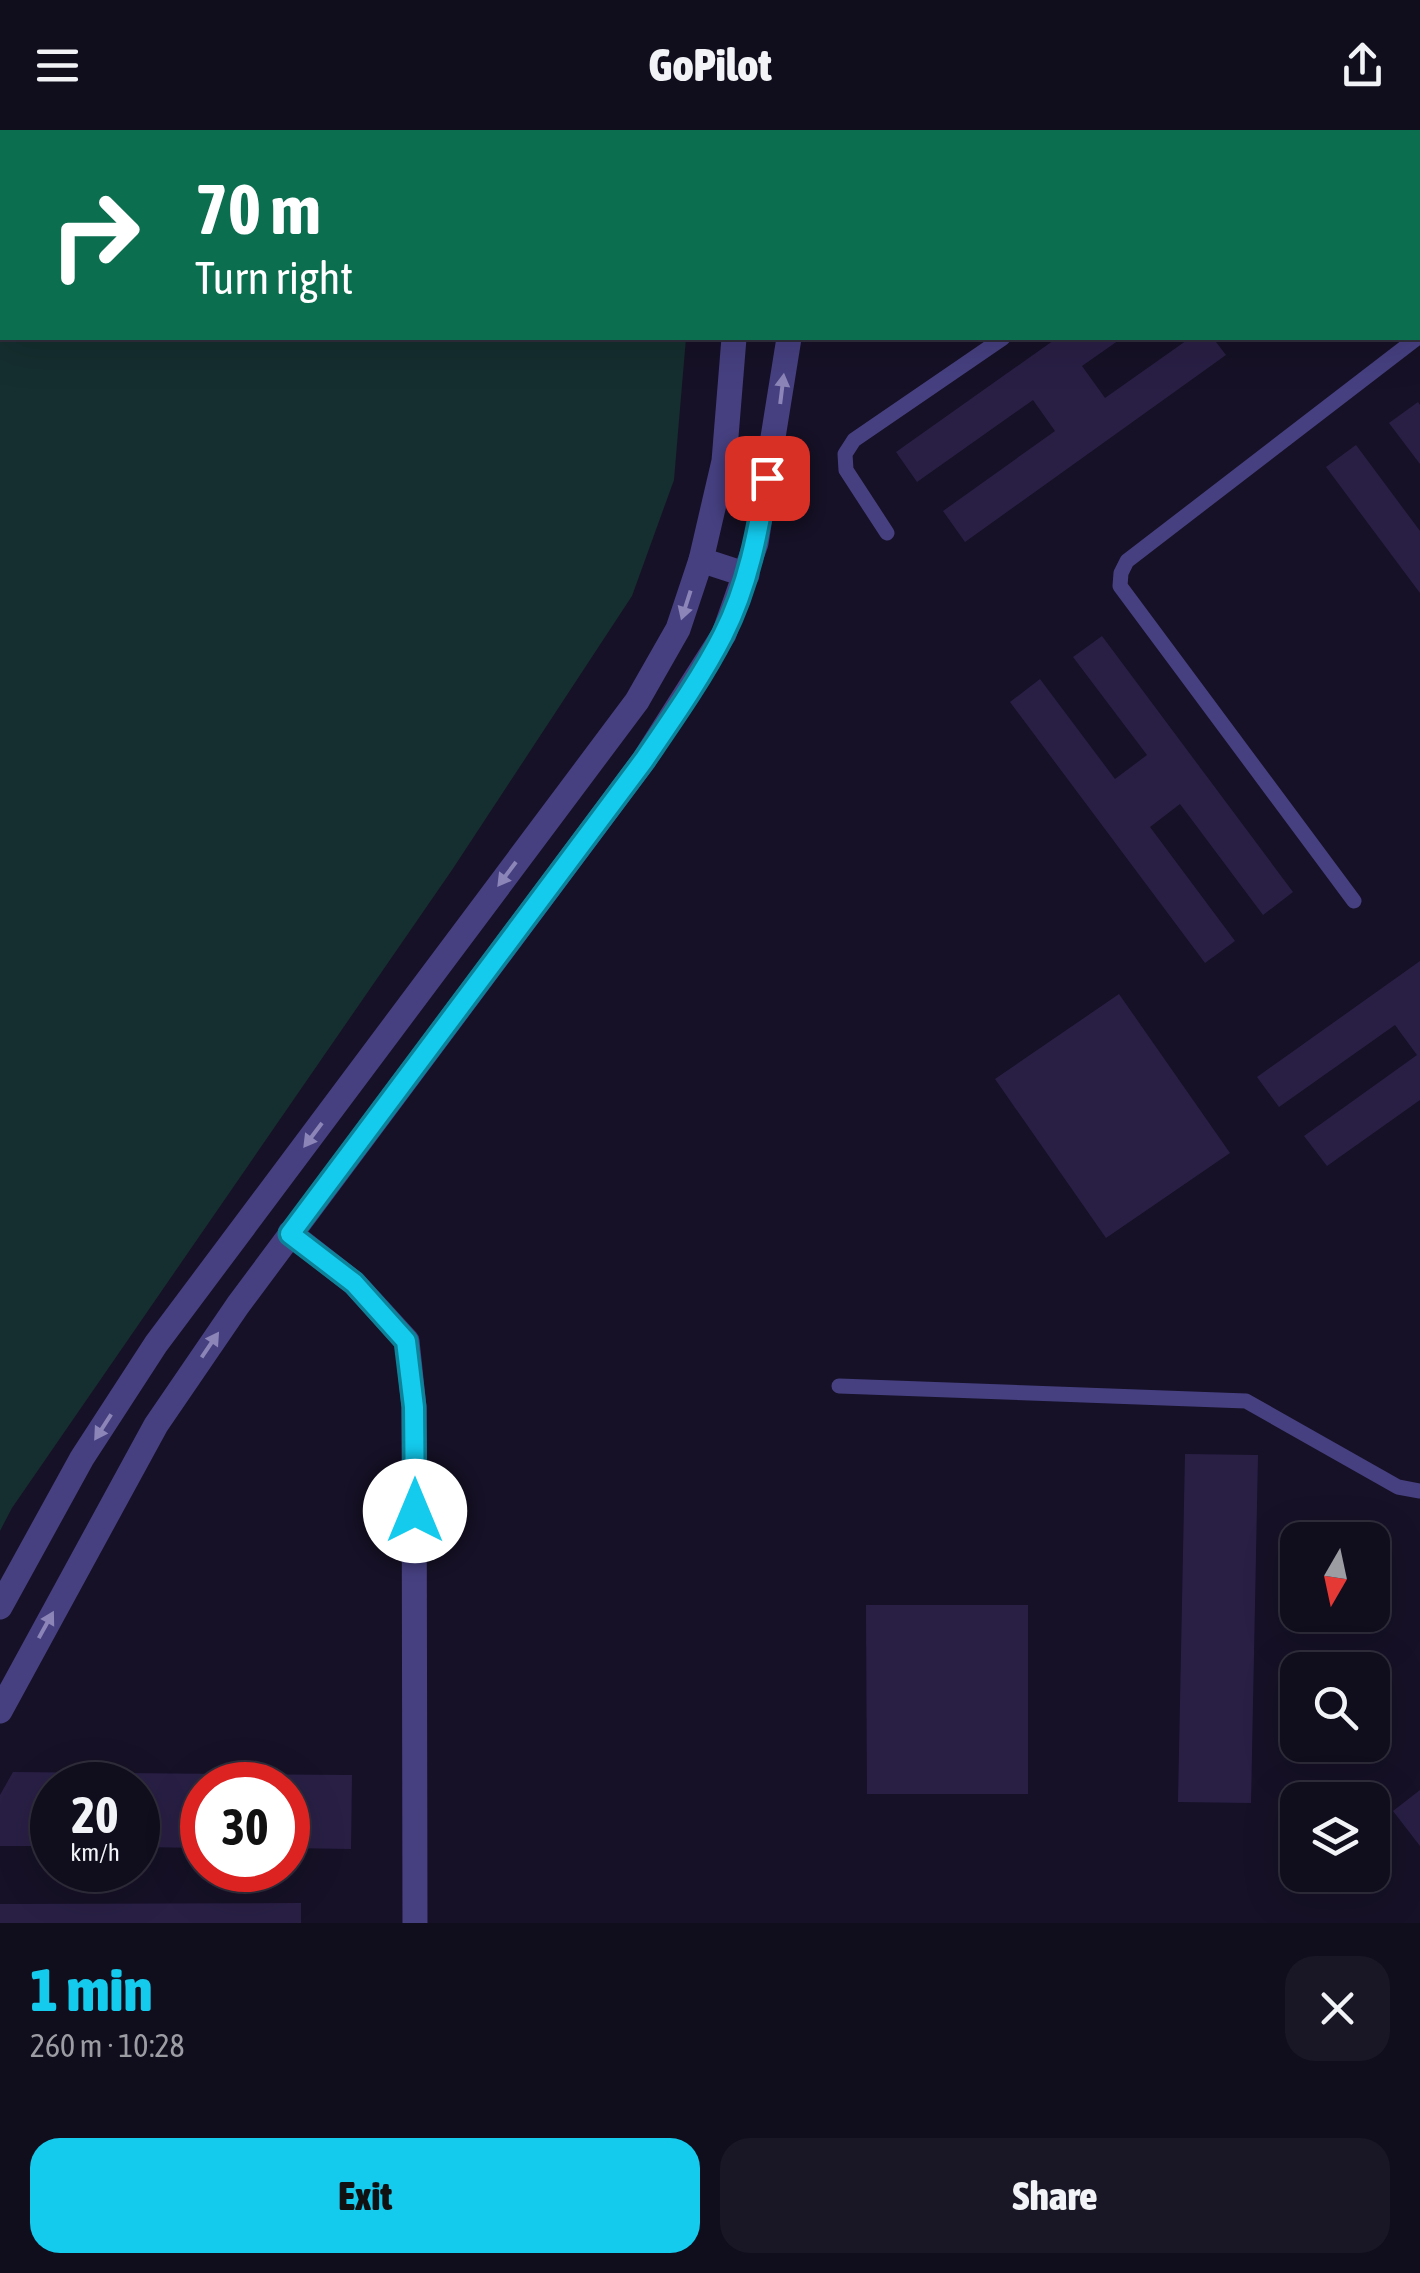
<!DOCTYPE html>
<html lang="en">
<head>
<meta charset="utf-8">
<style>
	body { margin:0; font-family:"Asap Condensed",sans-serif; background:#191625; color:#f1f3f6; height:100vh; display:flex; flex-direction:column; font-size:38px; white-space:nowrap }
	* { box-sizing:border-box; margin:0 }
	p { font-size:32px; color:#9c9ca3 }
	.icon { flex:none; width:55px; height:55px; fill:none; stroke:currentColor; stroke-width:2; stroke-linecap:round; stroke-linejoin:round }
	.map { position:relative; height:1793px; overflow:hidden }
	.side { display:flex; flex-direction:column; background:#100d1c; flex:1 }
	.side>* { flex:none }
	.hud { position:absolute; left:0px; top:0px; width:1420px; height:210px; box-shadow:0 10px 40px #0002,0 0 0 2px #302d3b; background:#0b6e4f; color:#fff; overflow:hidden }
	.needle { width:65px; rotate:189deg }
	.tools { position:absolute; left:1280px; top:1392px; display:grid; gap:20px }
	.tools a { display:grid; place-items:center; width:110px; height:110px; border-radius:20px; background:#100d1c; box-shadow:0 10px 40px #0002,0 0 0 2px #302d3b; font-size:50px }
	.speed { position:absolute; left:30px; top:1632px; display:flex; gap:20px; font-size:50px; font-weight:700; text-align:center }
	.speed>* { display:grid; place-content:center; width:130px; height:130px; border-radius:50%; background:#100d1c; box-shadow:0 10px 40px #0002,0 0 0 2px #302d3b; line-height:1 }
	.speed small { font-size:25px; font-weight:400 }
	.speed .limit { border:15px solid #d22; background:#fff; color:#111 }
	.pin { position:absolute; display:grid; place-items:center; width:85px; height:85px; color:#fff; margin:-42px; border-radius:20px; box-shadow:0 5px 15px #0006 }
	.me { position:absolute; width:110px; margin:-55px; rotate:0deg; stroke-linejoin:round; filter:drop-shadow(0 0 8px #0008) }
	.turn { display:flex; align-items:center; gap:35px; height:210px; padding:0 30px; font-size:45px }
	.turn .icon { width:130px; height:130px; stroke-width:2.5 }
	.turn b { display:block; font-size:70px; line-height:85px }
	.round { display:grid; place-items:center; flex:none; width:105px; height:105px; border-radius:30px; background:#191625 }
	.summary { display:flex; align-items:center; justify-content:space-between; height:170px; padding:0 30px }
	h1 { font-size:60px; font-weight:800; line-height:75px; color:#14caed }
	.button { display:flex; gap:20px; margin-top:auto; padding:20px 30px }
	.button a { flex:1; height:115px; border-radius:30px; background:#14caed; color:#111; font-size:40px; font-weight:800; line-height:115px; text-align:center }
	.button a+a { background:#191625; color:#f1f3f6 }
	header { display:flex; justify-content:space-between; align-items:center; height:130px; padding:0 30px; background:#100d1c; font-size:45px; font-weight:800 }
	.map>svg:first-child { display:block }
	.green { fill:#152e2f }
	.building { fill:#291f45 }
	.lines { fill:none; stroke-linecap:round; stroke-linejoin:round }
	.lane { stroke:#464081; stroke-width:15 }
	.street { stroke:#464081; stroke-width:25 }
	.oneway { fill:#8b85b8 }
	.route-casing { stroke:#0d839a; stroke-width:25 }
	.route { stroke:#14caed; stroke-width:18 }
</style>
</head>
<body>
<header><svg class="icon" aria-label="menu" viewBox="0 0 24 24"><path d="M4 6h16M4 12h16M4 18h16"/></svg>GoPilot<svg class="icon" aria-label="share" viewBox="0 0 24 24"><path d="M12 15V3M7 8l5-5 5 5M5 13v7h14v-7"/></svg></header>
<div class="map">
<svg width="1420" height="1793" viewBox="0 0 1420 1793">
	<rect width="100%" height="100%" fill="#161126"/>
	<!-- green -->
	<polygon class="green" points="0,0 703,0 2,2 2,208 686,208 674,350 632,466 452,740 12,1378 0,1401"/>
	<!-- building -->
	<g class="building">
		<polygon points="1057,208 1122,208 1082,236 1105,268 1190,208 1213,208 1226,225 965,412 943,381 1055,301 1033,270 917,352 896,322"/>
		<polygon points="1418,272 1420,275 1420,334 1389,293"/>
		<polygon points="1356,315 1420,401 1420,463 1326,337"/>
		<polygon points="1102,506 1293,762 1263,785 1180,674 1150,697 1235,811 1205,833 1010,572 1040,549 1115,649 1147,625 1073,527"/>
		<polygon points="1420,831 1420,970 1327,1036 1304,1006 1417,925 1395,895 1279,977 1257,947"/>
		<polygon points="1119,864 1230,1023 1106,1108 995,949"/>
		<polygon points="1185,1324 1258,1325 1251,1673 1178,1672"/>
		<polygon points="866,1475 1028,1475 1028,1664 867,1664"/>
		<polygon points="13,1642 352,1645 351,1719 288,1718 288,1655 202,1655 202,1718 138,1717 138,1655 52,1655 52,1716 0,1716 0,1665"/>
		<polygon points="1420,1660 1420,1716 1393,1681"/>
		<polygon points="301,1773 301,1793 0,1793 0,1774"/>
	</g>
	<g class="lines">
		<!-- lane -->
		<g class="lane">
			<polyline points="1319,0 1321,2"/>
			<polyline points="1001,2 1005,0"/>
			<polyline points="1303,2 1306,0"/>
			<polyline points="1418,138 1420,141"/>
			<polyline points="887,403 846,340 845,324 854,310 1003,208"/>
			<polyline points="1354,771 1120,456 1121,443 1127,431 1417,208"/>
			<polyline points="839,1256 1246,1271 1398,1357 1420,1361"/>
		</g>
		<!-- street -->
		<g class="street">
			<polyline points="750,2 751,0"/>
			<polyline points="809,2 809,0"/>
			<polyline points="701,430 747,445"/>
			<polyline points="290,1103 354,1153 407,1211 414,1277 415,1793"/>
			<polyline points="0,1477 82,1328 156,1214 637,571 678,499 701,430 724,331 734,208"/>
			<polyline points="0,1581 156,1295 238,1175 644,630 724,504 756,413 789,208"/>
		</g>
	</g>
	<!-- one-way arrows -->
	<defs><path id="oneway-solid" d="M-6-.8H1V-3.2L6.5 0L1 3.2V.8H-6Z" transform="scale(2.5)"/></defs>
	<g class="oneway">
		<use href="#oneway-solid" transform="translate(782 259) rotate(-83)"/>
		<use href="#oneway-solid" transform="translate(686 475) rotate(108)"/>
		<use href="#oneway-solid" transform="translate(507 744) rotate(127)"/>
		<use href="#oneway-solid" transform="translate(313 1005) rotate(127)"/>
		<use href="#oneway-solid" transform="translate(210 1215) rotate(-56)"/>
		<use href="#oneway-solid" transform="translate(103 1297) rotate(123)"/>
		<use href="#oneway-solid" transform="translate(46 1495) rotate(-61)"/>
	</g>
	<g class="lines">
		<defs>
			<path id="route" d="M415,1381L414,1277L406,1211L354,1153L290,1104L644,630C672,589 701,548 723,505C748,456 758,402 767,348"/>
		</defs>
		<!-- route casing -->
		<use href="#route" class="route-casing"/>
		<!-- route -->
		<use href="#route" class="route"/>
	</g>
</svg>
<div class="tools">
<a><svg class="needle" viewBox="-14 -14 28 28"><path d="M0-13l5 13h-10z" fill="#e53935"/><path d="M0 13l5-13h-10z" fill="#9c9ca3"/></svg></a>
<a><svg class="icon" aria-label="search" viewBox="0 0 24 24"><circle cx="10" cy="10" r="6"/><path d="M15 15l6 6"/></svg></a>
<a><svg class="icon" aria-label="layers" viewBox="0 0 24 24"><path d="M12 4l9 5-9 5-9-5zM3 14l9 5 9-5"/></svg></a>
</div>
<div class="speed"><div>20<small>km/h</small></div><div class="limit">30</div></div>
<div class="pin" style="left:767px;top:348px;background:#d93025"><svg class="icon" aria-label="arrive" viewBox="0 0 24 24"><path d="M6 21V4h12l-3 4 3 4H6"/></svg></div>
<svg class="me" style="left:415px;top:1381px" viewBox="-20 -20 40 40"><circle r="19" fill="#fff"/><path d="M0-13L10 11 0 6-10 11z" fill="#14caed"/></svg>
<div class="hud">
<div class="turn"><svg class="icon" aria-label="right" viewBox="0 0 24 24"><path d="M7 20v-9h11M14 6l5 5-5 5"/></svg><div><b>70 m</b>Turn right</div></div>
</div>
</div>
<section class="side">
<div class="summary"><div><h1>1 min</h1><p>260 m · 10:28</p></div><a class="round"><svg class="icon" aria-label="close" viewBox="0 0 24 24"><path d="M6 6l12 12M18 6L6 18"/></svg></a></div>
<div class="button"><a>Exit</a><a>Share</a></div>
</section>
</body>
</html>
